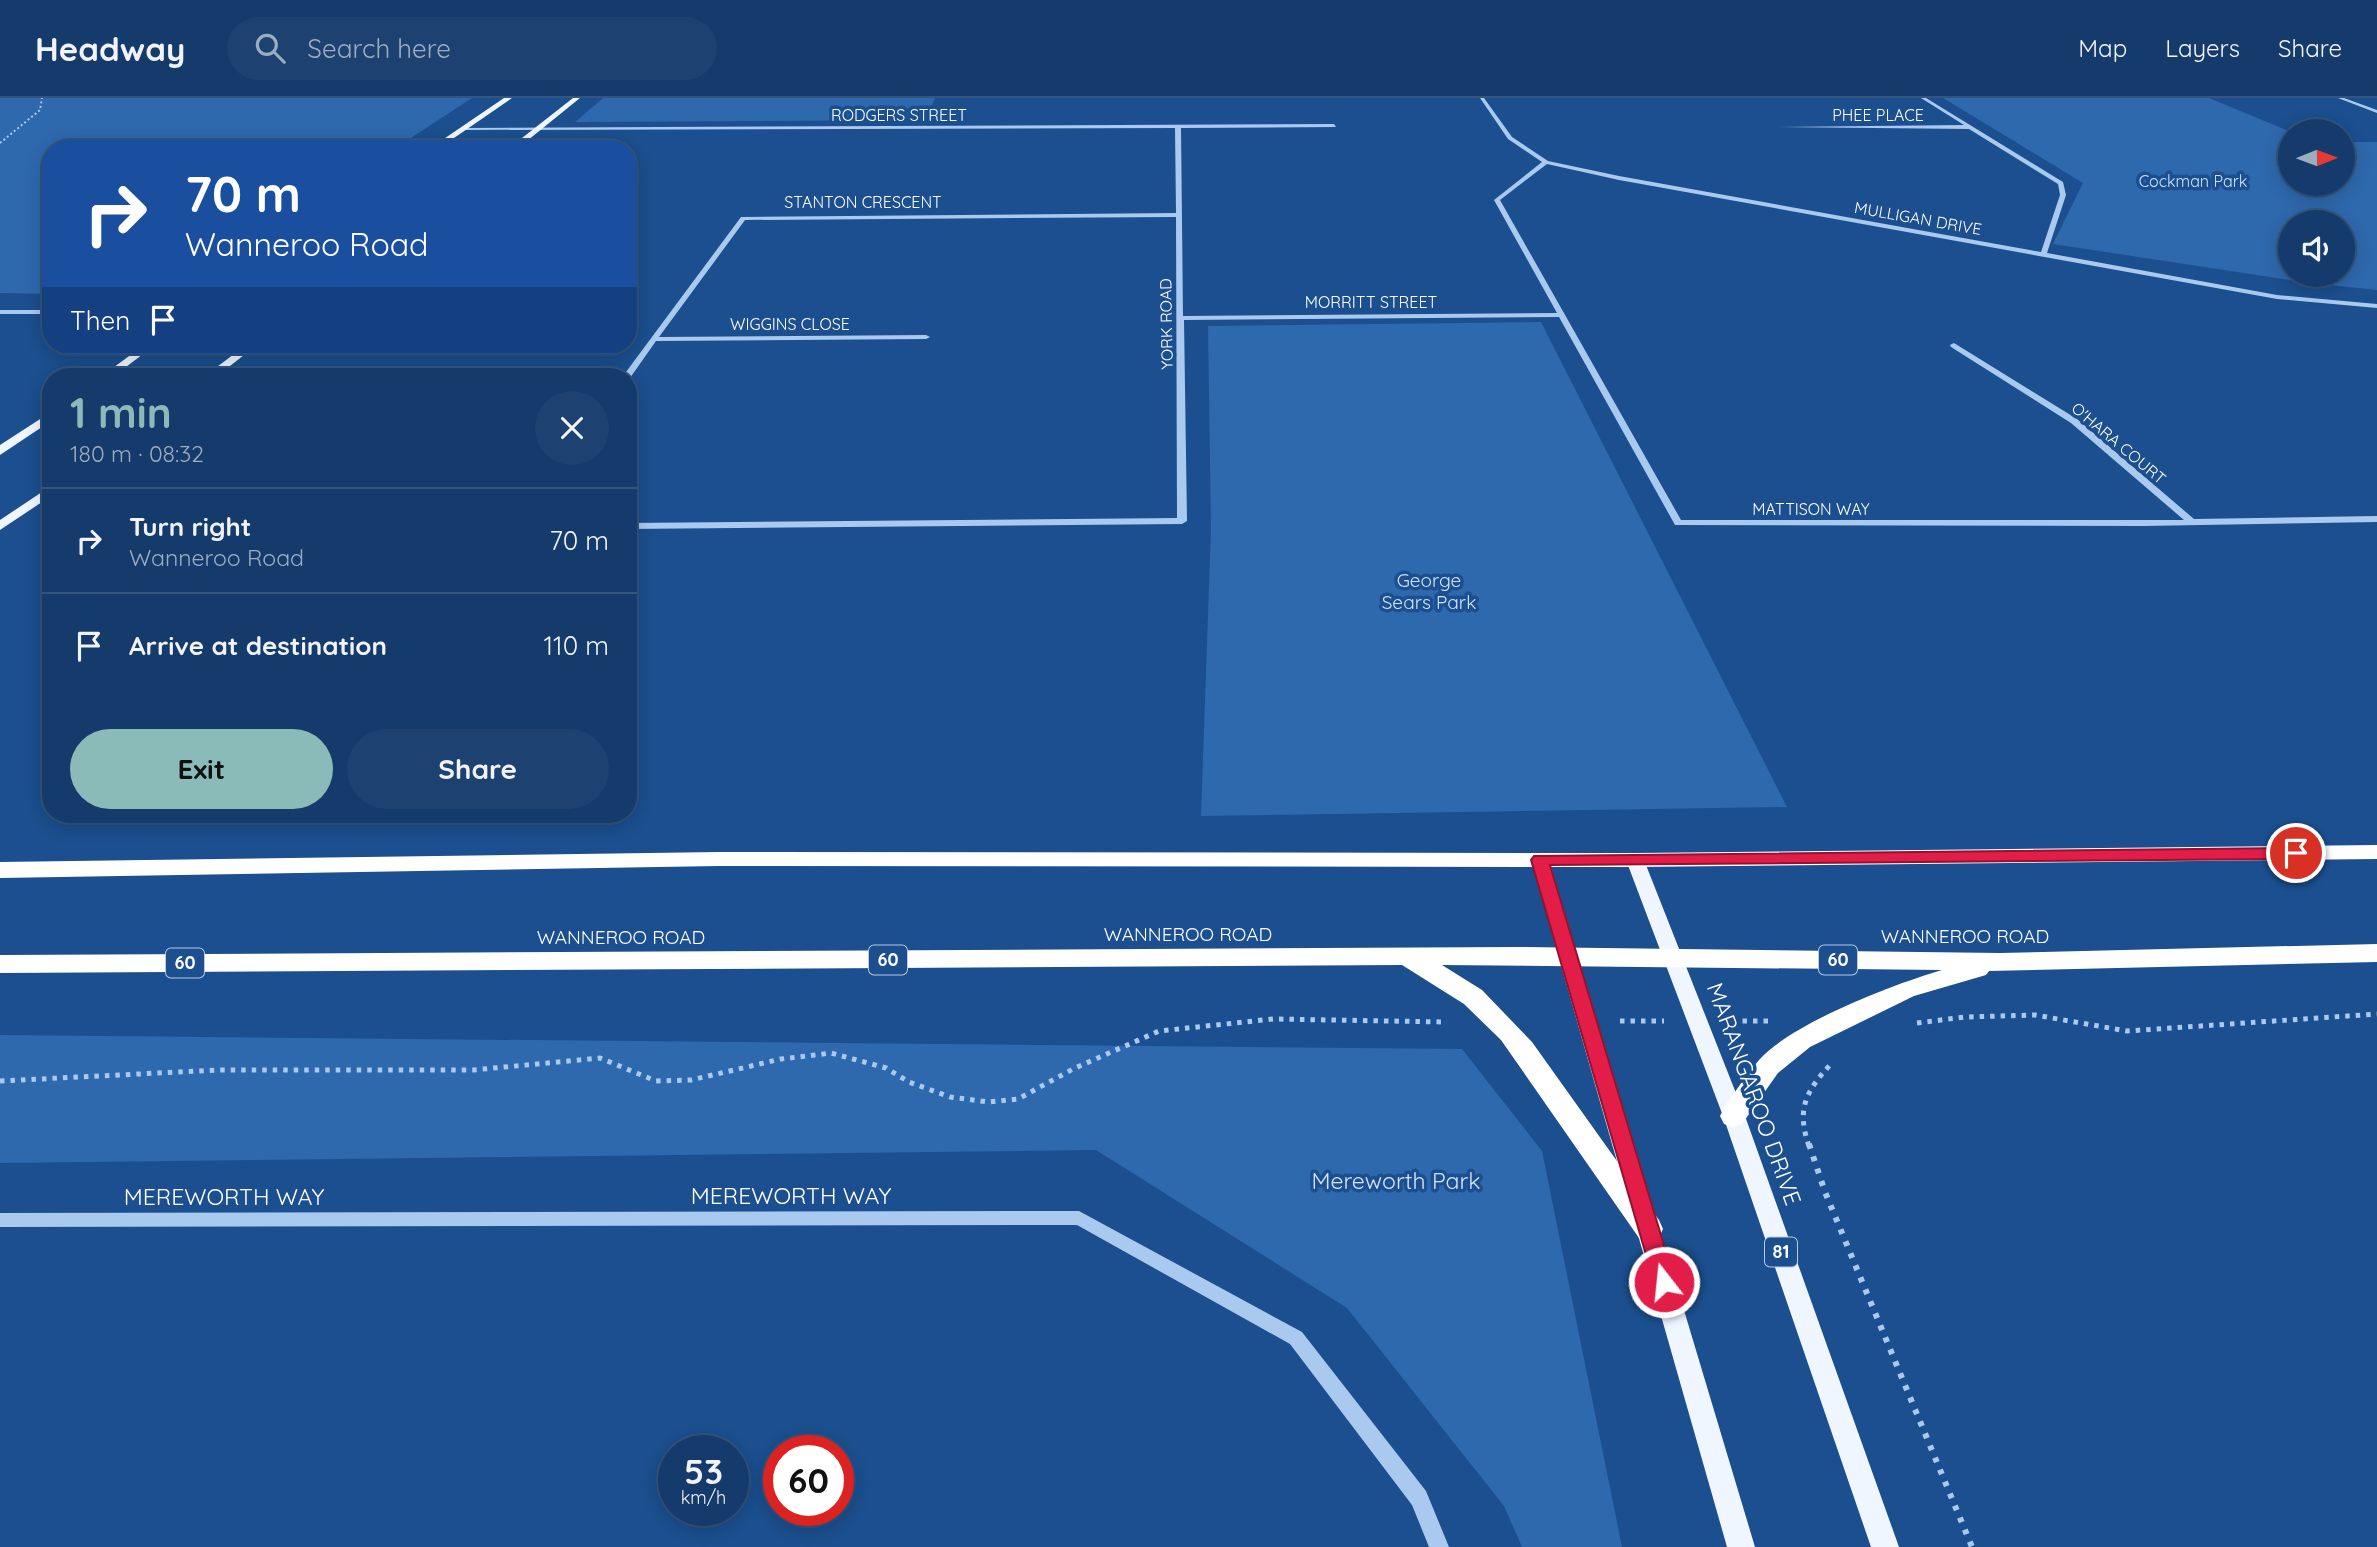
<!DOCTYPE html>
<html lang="en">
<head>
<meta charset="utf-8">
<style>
	body { margin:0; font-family:Quicksand,sans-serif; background:#1d4271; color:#f1f3f6; height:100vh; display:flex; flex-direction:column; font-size:26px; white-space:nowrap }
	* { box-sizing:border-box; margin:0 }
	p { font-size:23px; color:#9dadc1 }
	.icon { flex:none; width:38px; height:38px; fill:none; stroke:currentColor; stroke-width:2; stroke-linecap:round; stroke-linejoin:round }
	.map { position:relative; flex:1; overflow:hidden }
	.side { position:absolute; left:42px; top:270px; width:595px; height:455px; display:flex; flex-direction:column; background:#143b6b; border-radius:28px; box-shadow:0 4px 18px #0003,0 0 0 2px #33557e }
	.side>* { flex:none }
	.top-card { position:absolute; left:42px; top:42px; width:595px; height:214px; border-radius:28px; box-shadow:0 4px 18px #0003,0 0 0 2px #33557e; background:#1a4fa0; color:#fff; overflow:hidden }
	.needle { width:46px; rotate:89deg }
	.tools { position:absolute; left:2278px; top:21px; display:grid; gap:14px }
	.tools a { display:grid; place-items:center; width:77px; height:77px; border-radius:50%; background:#143b6b; box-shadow:0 4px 18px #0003,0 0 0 2px #33557e; font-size:35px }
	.speed { position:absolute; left:658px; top:1337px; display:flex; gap:14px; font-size:35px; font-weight:700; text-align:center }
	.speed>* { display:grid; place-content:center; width:91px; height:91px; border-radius:50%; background:#143b6b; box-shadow:0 4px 18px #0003,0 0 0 2px #33557e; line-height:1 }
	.speed small { font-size:18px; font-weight:400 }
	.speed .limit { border:10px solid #d22; background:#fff; color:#111 }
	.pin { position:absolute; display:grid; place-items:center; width:60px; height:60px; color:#fff; margin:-30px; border:4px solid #fff; border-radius:50%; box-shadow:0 2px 7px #0007 }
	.me { position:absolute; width:77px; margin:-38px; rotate:344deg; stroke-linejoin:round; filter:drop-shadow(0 0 5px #0008) }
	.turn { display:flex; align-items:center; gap:24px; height:147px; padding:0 28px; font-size:32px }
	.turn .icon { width:91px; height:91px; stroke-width:2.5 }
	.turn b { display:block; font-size:49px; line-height:60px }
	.then { display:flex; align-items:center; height:66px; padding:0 28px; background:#0003; gap:14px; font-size:26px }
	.round { display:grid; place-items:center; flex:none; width:74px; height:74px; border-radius:37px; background:#1d4271 }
	.headline { display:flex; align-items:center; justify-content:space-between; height:119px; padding:0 28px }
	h1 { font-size:42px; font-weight:700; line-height:52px; color:#8bbbb9 }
	.primary-button { display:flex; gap:14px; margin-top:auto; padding:14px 28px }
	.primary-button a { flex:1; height:80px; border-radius:42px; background:#8bbbb9; color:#111; font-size:28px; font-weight:700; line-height:80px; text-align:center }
	.primary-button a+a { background:#1d4271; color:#f1f3f6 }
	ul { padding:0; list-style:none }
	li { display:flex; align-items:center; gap:21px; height:105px; padding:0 28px; border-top:2px solid #33557e }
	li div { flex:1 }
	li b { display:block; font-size:26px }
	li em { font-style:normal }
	header { display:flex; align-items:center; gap:42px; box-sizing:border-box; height:98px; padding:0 35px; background:#143b6b; border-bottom:2px solid #33557e }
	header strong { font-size:33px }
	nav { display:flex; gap:38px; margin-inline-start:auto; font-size:24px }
	.search { width:490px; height:63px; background:#1d4271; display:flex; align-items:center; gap:18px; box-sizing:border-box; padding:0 24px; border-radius:38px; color:#9dadc1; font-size:26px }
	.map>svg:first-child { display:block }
	.green { fill:#2e69ad; fill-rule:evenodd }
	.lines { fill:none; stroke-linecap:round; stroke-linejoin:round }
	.path-far2 { stroke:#a9c9ee; stroke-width:2; stroke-dasharray:2 2.5; stroke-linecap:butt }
	.path-far1 { stroke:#a9c9ee; stroke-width:5; stroke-dasharray:4.5 6; stroke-linecap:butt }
	.path { stroke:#a9c9ee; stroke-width:6; stroke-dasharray:5 8; stroke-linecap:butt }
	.minor { fill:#a9c9ee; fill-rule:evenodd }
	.major { fill:#f0f6ff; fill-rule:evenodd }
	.highway { fill:#fff; fill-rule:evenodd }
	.route { fill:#e11d48; stroke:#92132f; stroke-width:2 }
	.labels { text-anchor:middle; stroke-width:7; stroke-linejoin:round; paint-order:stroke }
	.far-street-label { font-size:16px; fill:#fff; stroke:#1b4f8f }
	.far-park-label { font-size:16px; fill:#cfe3fa; stroke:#1b4f8f }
	.shield { fill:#1b4f8f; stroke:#bbcadd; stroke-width:2 }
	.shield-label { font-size:18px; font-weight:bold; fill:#fff }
	.park-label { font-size:19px; fill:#cfe3fa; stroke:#1b4f8f }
	.street-label { font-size:19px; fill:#fff; stroke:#1b4f8f }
	.near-street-label { font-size:23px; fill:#fff; stroke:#1b4f8f }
	.near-park-label { font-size:23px; fill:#cfe3fa; stroke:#1b4f8f }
</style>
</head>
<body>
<header>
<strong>Headway</strong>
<div class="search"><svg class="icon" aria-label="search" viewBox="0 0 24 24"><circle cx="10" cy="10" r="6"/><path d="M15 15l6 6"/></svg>Search here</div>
<nav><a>Map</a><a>Layers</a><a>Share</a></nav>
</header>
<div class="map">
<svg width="2377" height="1449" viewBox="0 0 2377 1449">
	<rect width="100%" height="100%" fill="#1b4f8f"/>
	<!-- green -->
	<g class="green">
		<polygon points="0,0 472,0 394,51 51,51 51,196 0,195"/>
		<polygon points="603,0 935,0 925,22 575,24"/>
		<path d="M1943,0H2209L2291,34V86H2343V44H2377V192L2310,185L2053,146L2083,85ZM2291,124H2343V177H2291Z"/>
		<polygon points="1541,224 1787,709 1201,718 1211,431 1208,228"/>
		<polygon points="0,937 1462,951 1542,1053 1622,1449 1522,1449 1504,1408 1347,1210 1096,1052 0,1065"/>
	</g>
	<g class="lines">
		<!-- path-far2 -->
		<polyline class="path-far2" points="0,45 40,12 42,0"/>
		<!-- path-far1 -->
		<g class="path-far1">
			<polyline points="1620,923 1664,923"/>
			<polyline points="1732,923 1769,923"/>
			<polyline points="1917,925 1965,919 2035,917 2127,933 2377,916"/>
			<polyline points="0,983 218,972 473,972 600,960 656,983 691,982 781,961 831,955 886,970 909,984 950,999 989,1004 1018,1001 1073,971 1159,933 1273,921 1447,924"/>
			<path d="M1809,1048C1796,1011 1806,993 1831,966"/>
		</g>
		<!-- path -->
		<polyline class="path" points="1809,1046 1825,1094 1972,1449"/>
		<!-- minor -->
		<g class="minor">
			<polygon points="1480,0 1484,0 1512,39 1548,63 1619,78 2041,154 2060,97 2058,86 1969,31 1779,29 1964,27 1921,0 1926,0 2063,84 2066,97 2047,155 2277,197 2377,206 2377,210 2277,201 1619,82 1547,66 1500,102 1681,422 2184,422 2071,325 1951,249 1950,247 1954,245 2077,321 2194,421 2377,418 2377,424 2144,428 1675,427 1559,219 1184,222 1187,423 1182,426 628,431 628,425 1177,420 1176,119 745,122 659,239 926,237 930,239 926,241 656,243 630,280 623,278 741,119 1176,115 1175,30 465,32 462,30 1334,26 1336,29 1181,30 1183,218 1557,215 1494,102 1542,64 1508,41"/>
			<polygon points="2338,0 2344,0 2377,12 2377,15"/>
			<rect x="0" y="212" width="51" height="4"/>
			<polygon points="1079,1113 1302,1234 1426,1393 1449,1449 1429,1449 1412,1407 1290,1246 1077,1127 0,1129 0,1115"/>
		</g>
		<!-- major -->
		<g class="major">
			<polygon points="504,0 512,0 438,51 429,51"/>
			<polygon points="573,0 580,0 517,51 508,51"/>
			<polygon points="144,247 155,247 114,278 102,278"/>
			<polygon points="246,247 257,247 217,278 205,278"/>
			<polygon points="51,314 51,323 0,357 0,347"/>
			<polygon points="51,388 51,398 0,432 0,422"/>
			<polygon points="1540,756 1546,758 1549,762 1755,1449 1727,1449 1531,762 1534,758"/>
			<polygon points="1635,756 1641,758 1644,762 1745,1018 1899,1449 1871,1449 1723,1018 1626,762 1629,758"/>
		</g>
		<!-- highway -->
		<g class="highway">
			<polygon points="2377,747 2377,761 1635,769 719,768 0,780 0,764 719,754 1635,755"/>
			<path d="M2377,846V864L1989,873L1986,877L1914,898L1810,949L1778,975L1742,1026L1733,1029L1724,1026L1720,1018L1724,1010C1735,994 1746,977 1759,962C1792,925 1894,886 1942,872L1442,867L1482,892L1532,944L1659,1122L1663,1131L1659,1140L1649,1144L1639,1140L1501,942L1464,906L1402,867L0,875V857L1517,849L2000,855Z"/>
		</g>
	</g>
	<!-- route -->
	<polygon class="route" points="2296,750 2304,755 2296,761 1550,767 1675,1184 1672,1191 1664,1194 1656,1191 1531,762 1534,758"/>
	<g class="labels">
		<!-- far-street labels -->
		<g class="far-street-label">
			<text x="899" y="23">RODGERS STREET</text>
			<text x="1878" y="23">PHEE PLACE</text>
			<text x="863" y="110">STANTON CRESCENT</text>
			<text transform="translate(1918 120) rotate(10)" y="6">MULLIGAN DRIVE</text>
			<text x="1371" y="210">MORRITT STREET</text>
			<text x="790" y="232">WIGGINS CLOSE</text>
			<text transform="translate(1166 226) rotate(-91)" y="6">YORK ROAD</text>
			<text transform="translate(2119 345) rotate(40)" y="6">O'HARA COURT</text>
			<text x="1811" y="417">MATTISON WAY</text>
		</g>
		<!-- far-park labels -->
		<g class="far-park-label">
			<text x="2193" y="89">Cockman Park</text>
		</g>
		<!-- shield labels -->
		<g class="shield">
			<rect x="869" y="847.5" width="38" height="29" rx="5"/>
			<rect x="1819" y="847.5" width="38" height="29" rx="5"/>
			<rect x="166" y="850.5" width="38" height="29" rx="5"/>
			<rect x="1765" y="1139.5" width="32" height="29" rx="5"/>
		</g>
		<g class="shield-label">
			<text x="888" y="868">60</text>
			<text x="1838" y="868">60</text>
			<text x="185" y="871">60</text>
			<text x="1781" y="1160">81</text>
		</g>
		<!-- park labels -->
		<g class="park-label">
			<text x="1429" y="489">George<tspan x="1429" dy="22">Sears Park</tspan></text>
		</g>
		<!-- street labels -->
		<g class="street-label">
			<text x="1188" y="843">WANNEROO ROAD</text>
			<text x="1965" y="845">WANNEROO ROAD</text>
			<text x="621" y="846">WANNEROO ROAD</text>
		</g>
		<!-- near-street labels -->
		<g class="near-street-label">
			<text transform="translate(1754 996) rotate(70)" y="8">MARANGAROO DRIVE</text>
			<text x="791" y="1106">MEREWORTH WAY</text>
			<text x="224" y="1107">MEREWORTH WAY</text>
		</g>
		<!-- near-park labels -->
		<g class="near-park-label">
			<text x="1396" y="1091">Mereworth Park</text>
		</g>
	</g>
</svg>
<div class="tools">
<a><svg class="needle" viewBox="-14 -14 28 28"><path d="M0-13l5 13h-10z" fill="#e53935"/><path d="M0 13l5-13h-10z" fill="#9dadc1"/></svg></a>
<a><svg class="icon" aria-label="sound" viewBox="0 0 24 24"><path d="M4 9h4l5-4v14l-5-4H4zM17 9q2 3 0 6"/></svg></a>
</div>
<div class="speed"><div>53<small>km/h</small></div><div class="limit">60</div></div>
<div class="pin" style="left:2296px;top:755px;background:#d93025"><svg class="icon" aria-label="arrive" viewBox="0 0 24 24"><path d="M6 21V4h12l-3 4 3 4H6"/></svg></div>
<svg class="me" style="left:1664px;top:1184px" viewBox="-20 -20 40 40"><circle r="17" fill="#e11d48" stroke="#fff" stroke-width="3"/><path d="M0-11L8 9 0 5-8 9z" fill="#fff"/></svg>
<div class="top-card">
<div class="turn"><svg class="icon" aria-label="right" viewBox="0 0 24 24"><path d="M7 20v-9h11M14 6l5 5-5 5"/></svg><div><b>70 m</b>Wanneroo Road</div></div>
<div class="then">Then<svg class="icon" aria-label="arrive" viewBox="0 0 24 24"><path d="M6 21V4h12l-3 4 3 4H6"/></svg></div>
</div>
<section class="side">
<div class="headline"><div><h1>1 min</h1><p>180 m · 08:32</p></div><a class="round"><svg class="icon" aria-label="close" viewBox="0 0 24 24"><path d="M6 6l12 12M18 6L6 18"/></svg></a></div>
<ul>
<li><svg class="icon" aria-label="right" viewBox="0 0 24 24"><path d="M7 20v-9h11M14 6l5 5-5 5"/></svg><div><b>Turn right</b><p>Wanneroo Road</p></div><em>70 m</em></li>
<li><svg class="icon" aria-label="arrive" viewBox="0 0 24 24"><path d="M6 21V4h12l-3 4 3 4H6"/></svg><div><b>Arrive at destination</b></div><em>110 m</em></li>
</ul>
<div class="primary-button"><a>Exit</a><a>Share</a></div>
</section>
</div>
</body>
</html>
